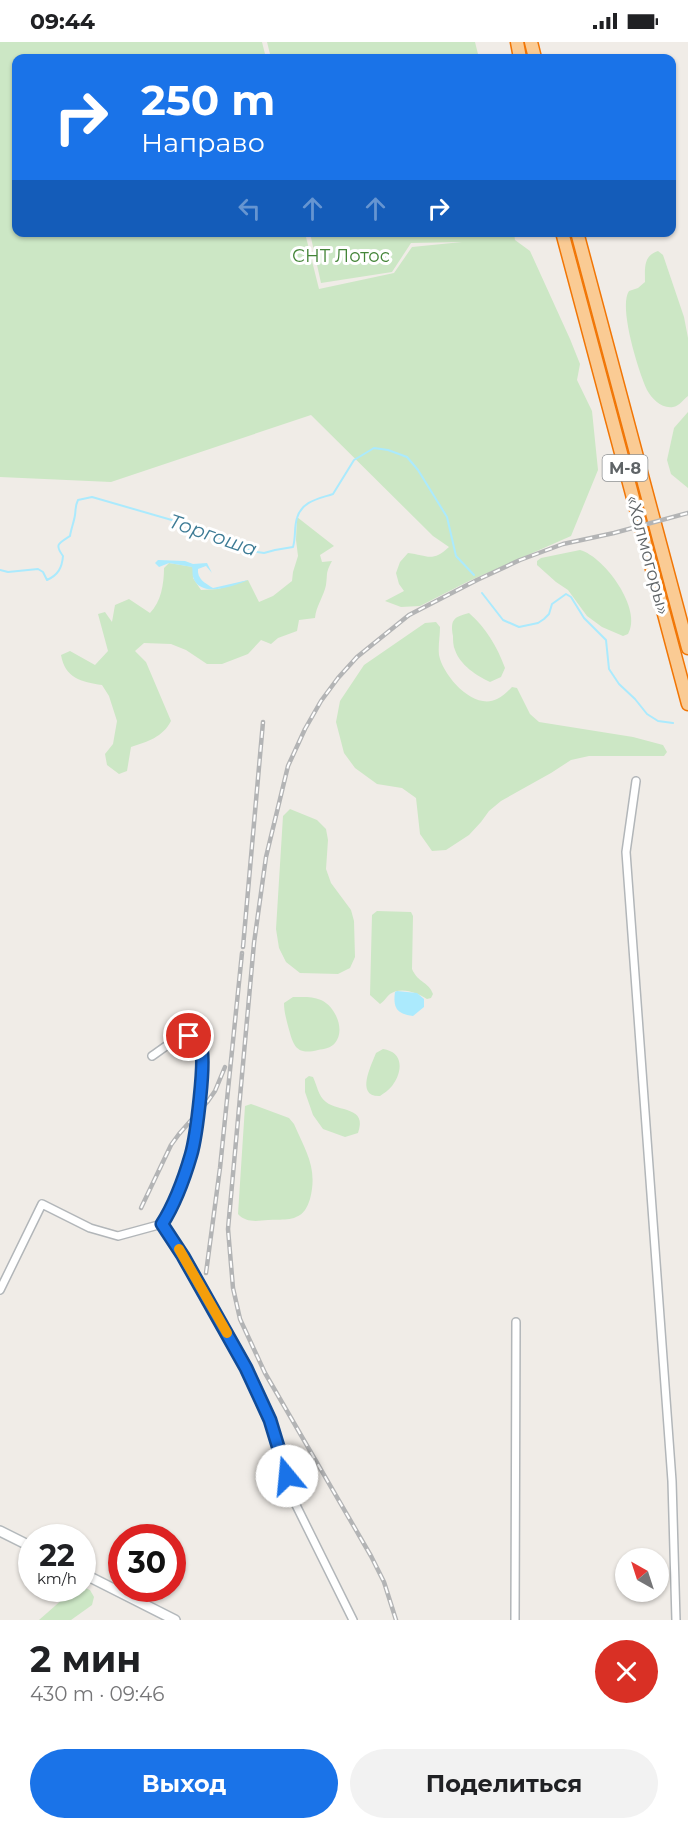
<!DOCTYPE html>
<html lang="ru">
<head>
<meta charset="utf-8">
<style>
	body { margin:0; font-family:Montserrat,sans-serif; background:#f2f2f2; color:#202124; height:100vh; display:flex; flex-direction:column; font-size:22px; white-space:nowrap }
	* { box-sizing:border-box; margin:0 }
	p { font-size:20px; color:#757577 }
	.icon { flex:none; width:33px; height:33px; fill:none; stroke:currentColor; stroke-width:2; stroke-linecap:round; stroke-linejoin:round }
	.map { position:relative; height:1578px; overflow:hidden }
	.drawer { display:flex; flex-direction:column; background:#fff; flex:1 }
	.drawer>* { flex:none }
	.banner { position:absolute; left:12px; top:12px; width:664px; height:183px; border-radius:12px; box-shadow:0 2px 4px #0004; background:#1a73e8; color:#fff; overflow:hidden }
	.needle { width:39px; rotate:321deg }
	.fabs { position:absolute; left:615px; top:1506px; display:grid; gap:12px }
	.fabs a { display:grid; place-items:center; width:54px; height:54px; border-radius:50%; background:#fff; box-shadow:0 2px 4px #0004; font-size:30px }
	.speed { position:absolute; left:18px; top:1482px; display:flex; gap:12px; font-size:30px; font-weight:700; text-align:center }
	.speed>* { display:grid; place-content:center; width:78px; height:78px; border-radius:50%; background:#fff; box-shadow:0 2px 4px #0004; line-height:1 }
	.speed small { font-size:15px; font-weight:400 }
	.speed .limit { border:9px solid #d22; background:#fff; color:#111 }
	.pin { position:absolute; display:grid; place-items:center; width:51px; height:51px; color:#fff; margin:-26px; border:3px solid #fff; border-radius:50%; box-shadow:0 2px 6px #0007 }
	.me { position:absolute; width:66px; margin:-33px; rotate:343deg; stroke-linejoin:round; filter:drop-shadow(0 0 4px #0008) }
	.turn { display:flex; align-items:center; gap:21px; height:126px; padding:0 30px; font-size:27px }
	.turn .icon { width:78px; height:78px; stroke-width:2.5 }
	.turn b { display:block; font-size:42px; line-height:51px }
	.lanes { display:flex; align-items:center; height:57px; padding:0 30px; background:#0003; justify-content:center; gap:30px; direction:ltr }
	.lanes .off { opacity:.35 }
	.round { display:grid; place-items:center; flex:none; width:63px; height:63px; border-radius:32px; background:#f2f2f2 }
	.head { display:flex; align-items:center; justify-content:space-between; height:102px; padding:0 30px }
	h1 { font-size:36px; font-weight:700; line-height:45px }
	.action { display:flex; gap:12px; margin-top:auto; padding:12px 30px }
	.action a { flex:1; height:69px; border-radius:36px; background:#1a73e8; color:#fff; font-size:24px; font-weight:700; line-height:69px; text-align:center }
	.action a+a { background:#f2f2f2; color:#202124 }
	.status { display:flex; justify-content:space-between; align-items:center; height:42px; padding:0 30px; background:#fff; direction:ltr }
	.status svg { height:16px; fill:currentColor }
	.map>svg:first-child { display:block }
	.green { fill:#cce7c5 }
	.water { fill:#abeafd }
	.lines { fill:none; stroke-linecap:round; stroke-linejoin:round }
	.stream { stroke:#abeafd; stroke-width:2 }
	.street-casing { stroke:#b2b6b9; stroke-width:10 }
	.secondary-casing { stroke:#b3b8bb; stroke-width:12 }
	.highway-casing { stroke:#f17606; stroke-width:15 }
	.street { stroke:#fff; stroke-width:7 }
	.secondary { stroke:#fff; stroke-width:9 }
	.highway { stroke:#facb94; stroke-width:12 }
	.rail-casing { stroke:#b3b4b5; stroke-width:4.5 }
	.rail { stroke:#fff; stroke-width:2; stroke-dasharray:7; stroke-linecap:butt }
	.route-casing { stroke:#114b97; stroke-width:15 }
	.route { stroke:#1a73e8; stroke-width:10 }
	.slow { stroke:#f59e0b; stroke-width:10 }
	.labels { text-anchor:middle; stroke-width:6; stroke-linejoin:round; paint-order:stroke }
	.shield { fill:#fff; stroke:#8f9295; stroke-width:1.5 }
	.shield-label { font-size:16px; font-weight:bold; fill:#5f6467 }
	.park-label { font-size:18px; fill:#448538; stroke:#fff }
	.street-label { font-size:18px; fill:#5f6467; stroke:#fff }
	.water-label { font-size:20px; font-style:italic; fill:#3d7b95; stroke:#fff }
</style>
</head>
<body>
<div class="status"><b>09:44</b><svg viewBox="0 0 49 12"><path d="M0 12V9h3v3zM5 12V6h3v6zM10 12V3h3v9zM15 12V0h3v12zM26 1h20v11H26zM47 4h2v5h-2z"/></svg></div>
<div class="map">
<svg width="688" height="1578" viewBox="0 0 688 1578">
	<rect width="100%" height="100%" fill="#f0ece7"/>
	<!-- green -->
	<g class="green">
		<path d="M0,0H262L266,16H16V190L305,191L319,247L394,231L412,205L462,200L411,201L392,230L321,241L310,191H514L515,198L530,209L570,297L580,322L577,338L592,369L598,428L571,494L469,539L420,564L401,565L385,559L404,549L399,542L396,531L400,520L408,511C427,513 432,521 449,505L433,494L311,373L111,440L0,435Z"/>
		<polygon points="267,0 475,0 479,16 271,16"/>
		<path d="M658,209L663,213L684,275L688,296V354C683,358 679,364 673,365C662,367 652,357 647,348C639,331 618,265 629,249L638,246L645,240C645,226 643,214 658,209Z"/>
		<polygon points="688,370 688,446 671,432 667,418 674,386"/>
		<path d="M297,475L334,504L320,513L322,520L332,519C325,532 328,531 326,543C324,554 316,564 315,576L299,578L297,589L278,596L271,602L261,598L248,612L222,622H207L186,608L171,602L144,601L135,609L146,620L171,679C163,695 147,700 131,705L127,729L119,732L107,723L105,712L113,702L117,679L109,654L102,643C81,640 65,636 61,613L70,609L95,623L108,609L98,572L105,570L112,580L115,563L129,557L150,571C161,560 164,542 164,526L169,521L193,525V536L201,548L218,547L248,538L259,560L273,554L292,539L293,530L298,514L296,498Z"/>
		<path d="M580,508C605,515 643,568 628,592L623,594L602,585L587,574L568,548L556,540L537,523V519L541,516Z"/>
		<path d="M469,571C486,586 497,604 505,626L501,635L490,640C477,634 460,623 455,608C453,604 453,598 453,594C450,577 454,575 469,571Z"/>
		<path d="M436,580L440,585C440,594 438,604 439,613C443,634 474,669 497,657C503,654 508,649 512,645L517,646L530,672L539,680L633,695L663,703L667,710L664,714H589L571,718L551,731L501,759L489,769L481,780L469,793L446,808L432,809L420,792L416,756L402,746L377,742L355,726L344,711L336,680L340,659L364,623L425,581Z"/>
		<polygon points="290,767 317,778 326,787 328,798 326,827 331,841 351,868 354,879 355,915 350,926 338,932 300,931 286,920 279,906 276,887 283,774"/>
		<path d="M377,869L411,870L413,874L412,927C418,941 429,940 433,952L431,956L427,957C418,951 401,944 390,952C386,955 385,959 380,962L370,953L372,873Z"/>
		<path d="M293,955C302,955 312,954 321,958C335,964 346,988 335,1001C331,1006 324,1007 318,1008C295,1014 293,1002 288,984C286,976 284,969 284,961Z"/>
		<path d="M383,1007C404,1010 403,1030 392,1044C389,1048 384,1051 380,1054C355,1055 371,1024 376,1011Z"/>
		<path d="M309,1034L313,1035C317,1043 318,1054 326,1060C338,1070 368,1064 358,1091L345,1095L323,1087L313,1073L305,1050V1037Z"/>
		<path d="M251,1062L289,1076L294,1082C306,1110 318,1126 310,1157C307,1166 304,1172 296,1175C288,1179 277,1177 268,1178C257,1179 246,1181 238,1172L245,1064Z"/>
		<polygon points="83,1545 90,1548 94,1555 92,1563 71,1578 39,1578 72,1549"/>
	</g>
	<!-- water -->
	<g class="water">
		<path d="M158,518L185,519L193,522L207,521L212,531L206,524L198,527C197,537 205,541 213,546L248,538C234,544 200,557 193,535C192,532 193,529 192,525L169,521L159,525L155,521Z"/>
		<path d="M397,949L417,951L424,957V965L413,974C396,972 393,965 395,950Z"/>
	</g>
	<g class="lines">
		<!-- stream -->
		<g class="stream">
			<path d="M0,528L8,530L38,527L43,530L47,538C58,533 62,526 63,514C54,502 59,501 70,494C71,487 74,480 75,473C76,466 75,464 78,458L92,455L189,483L251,509L264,511L275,508L293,505C296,495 294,485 297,476C302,459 318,457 333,452L354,418L374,406L388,408L407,415L418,428L447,475L456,514L474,533"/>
			<polyline points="482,551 503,578 519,585 538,581 544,577 549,572 552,562 566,552 571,555 584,576 606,598 609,627 619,642 635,657 647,672 658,679 673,681"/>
		</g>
		<defs>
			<g id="street">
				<polyline points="636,739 626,810 672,1439 676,1578"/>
				<polyline points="162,1182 183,1214 246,1326 270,1378 296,1463 353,1578"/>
				<path d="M0,1248L42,1162L90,1186L118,1194L162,1182C184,1148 192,1111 197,1072C200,1049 203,1026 201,1002C186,985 167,1004 152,1014"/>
				<polyline points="515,1578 516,1280"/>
			</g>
			<g id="secondary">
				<polyline points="0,1489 32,1505"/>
				<polyline points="82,1531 175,1578"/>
			</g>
			<g id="highway">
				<polyline points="517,0 520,16"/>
				<polyline points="531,0 535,16"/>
				<polyline points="562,190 688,662"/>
				<polyline points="577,190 688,606"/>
			</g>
		</defs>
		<!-- street casing -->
		<use href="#street" class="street-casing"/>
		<!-- secondary casing -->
		<use href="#secondary" class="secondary-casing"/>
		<!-- highway casing -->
		<use href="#highway" class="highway-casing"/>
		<!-- street -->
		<use href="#street" class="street"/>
		<!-- secondary -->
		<use href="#secondary" class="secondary"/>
		<!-- highway -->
		<use href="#highway" class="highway"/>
		<defs>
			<g id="rail">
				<polyline points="243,905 263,680"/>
				<polyline points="141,1166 171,1103 179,1092 208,1059 215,1049 225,1025"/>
				<polyline points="206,1231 220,1126 242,911"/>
				<polyline points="396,1578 384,1540 371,1514 265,1331 240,1277 233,1246 228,1187 254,901 266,815 288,724 305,687 321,659 338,636 357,615 409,573 477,538 520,518 563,502 614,491 688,471"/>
			</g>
		</defs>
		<!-- rail casing -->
		<use href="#rail" class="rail-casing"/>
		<!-- rail -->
		<use href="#rail" class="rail"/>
	</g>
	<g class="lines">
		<defs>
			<path id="route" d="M189,994C193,995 197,996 200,1001C207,1014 196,1096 191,1113C184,1137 176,1160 162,1182L183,1214L246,1326L270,1378L287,1434"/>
		</defs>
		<!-- route casing -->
		<use href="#route" class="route-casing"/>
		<!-- route -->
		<use href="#route" class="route"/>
		<!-- slow -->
		<polyline class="slow" points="179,1207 227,1291"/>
	</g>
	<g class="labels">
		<!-- shield labels -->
		<rect class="shield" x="602.5" y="413" width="45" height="26" rx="4.5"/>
		<g class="shield-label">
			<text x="625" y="432">М-8</text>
		</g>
		<!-- park labels -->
		<g class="park-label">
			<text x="341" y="220">СНТ Лотос</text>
		</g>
		<!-- street labels -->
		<g class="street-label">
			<text transform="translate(648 513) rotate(75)" y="6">«Холмогоры»</text>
		</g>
		<!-- water labels -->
		<g class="water-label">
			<text transform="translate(213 493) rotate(19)" y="7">Торгоша</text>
		</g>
	</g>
</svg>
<div class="fabs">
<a><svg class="needle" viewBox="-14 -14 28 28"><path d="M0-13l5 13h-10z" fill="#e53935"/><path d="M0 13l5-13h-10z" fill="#757577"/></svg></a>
</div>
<div class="speed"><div>22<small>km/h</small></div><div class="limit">30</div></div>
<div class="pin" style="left:189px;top:994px;background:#d93025"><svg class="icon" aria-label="arrive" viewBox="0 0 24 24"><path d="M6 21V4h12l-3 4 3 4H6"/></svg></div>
<svg class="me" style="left:287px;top:1434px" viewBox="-20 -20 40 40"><circle r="19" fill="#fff"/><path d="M0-13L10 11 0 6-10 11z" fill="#1a73e8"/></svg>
<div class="banner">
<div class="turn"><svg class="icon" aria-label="right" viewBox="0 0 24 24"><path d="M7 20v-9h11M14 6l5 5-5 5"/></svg><div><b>250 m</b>Направо</div></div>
<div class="lanes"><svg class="icon off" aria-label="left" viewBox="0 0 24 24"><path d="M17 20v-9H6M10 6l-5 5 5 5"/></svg><svg class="icon off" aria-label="ahead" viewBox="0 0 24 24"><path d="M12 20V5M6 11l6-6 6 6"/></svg><svg class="icon off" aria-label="ahead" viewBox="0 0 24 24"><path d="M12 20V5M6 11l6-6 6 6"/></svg><svg class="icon" aria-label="right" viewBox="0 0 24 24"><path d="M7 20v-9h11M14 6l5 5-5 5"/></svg></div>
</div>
</div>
<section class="drawer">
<div class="head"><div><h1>2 мин</h1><p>430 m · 09:46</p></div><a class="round" style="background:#d93025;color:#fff"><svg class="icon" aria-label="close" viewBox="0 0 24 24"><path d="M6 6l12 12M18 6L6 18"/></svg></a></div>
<div class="action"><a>Выход</a><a>Поделиться</a></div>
</section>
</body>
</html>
